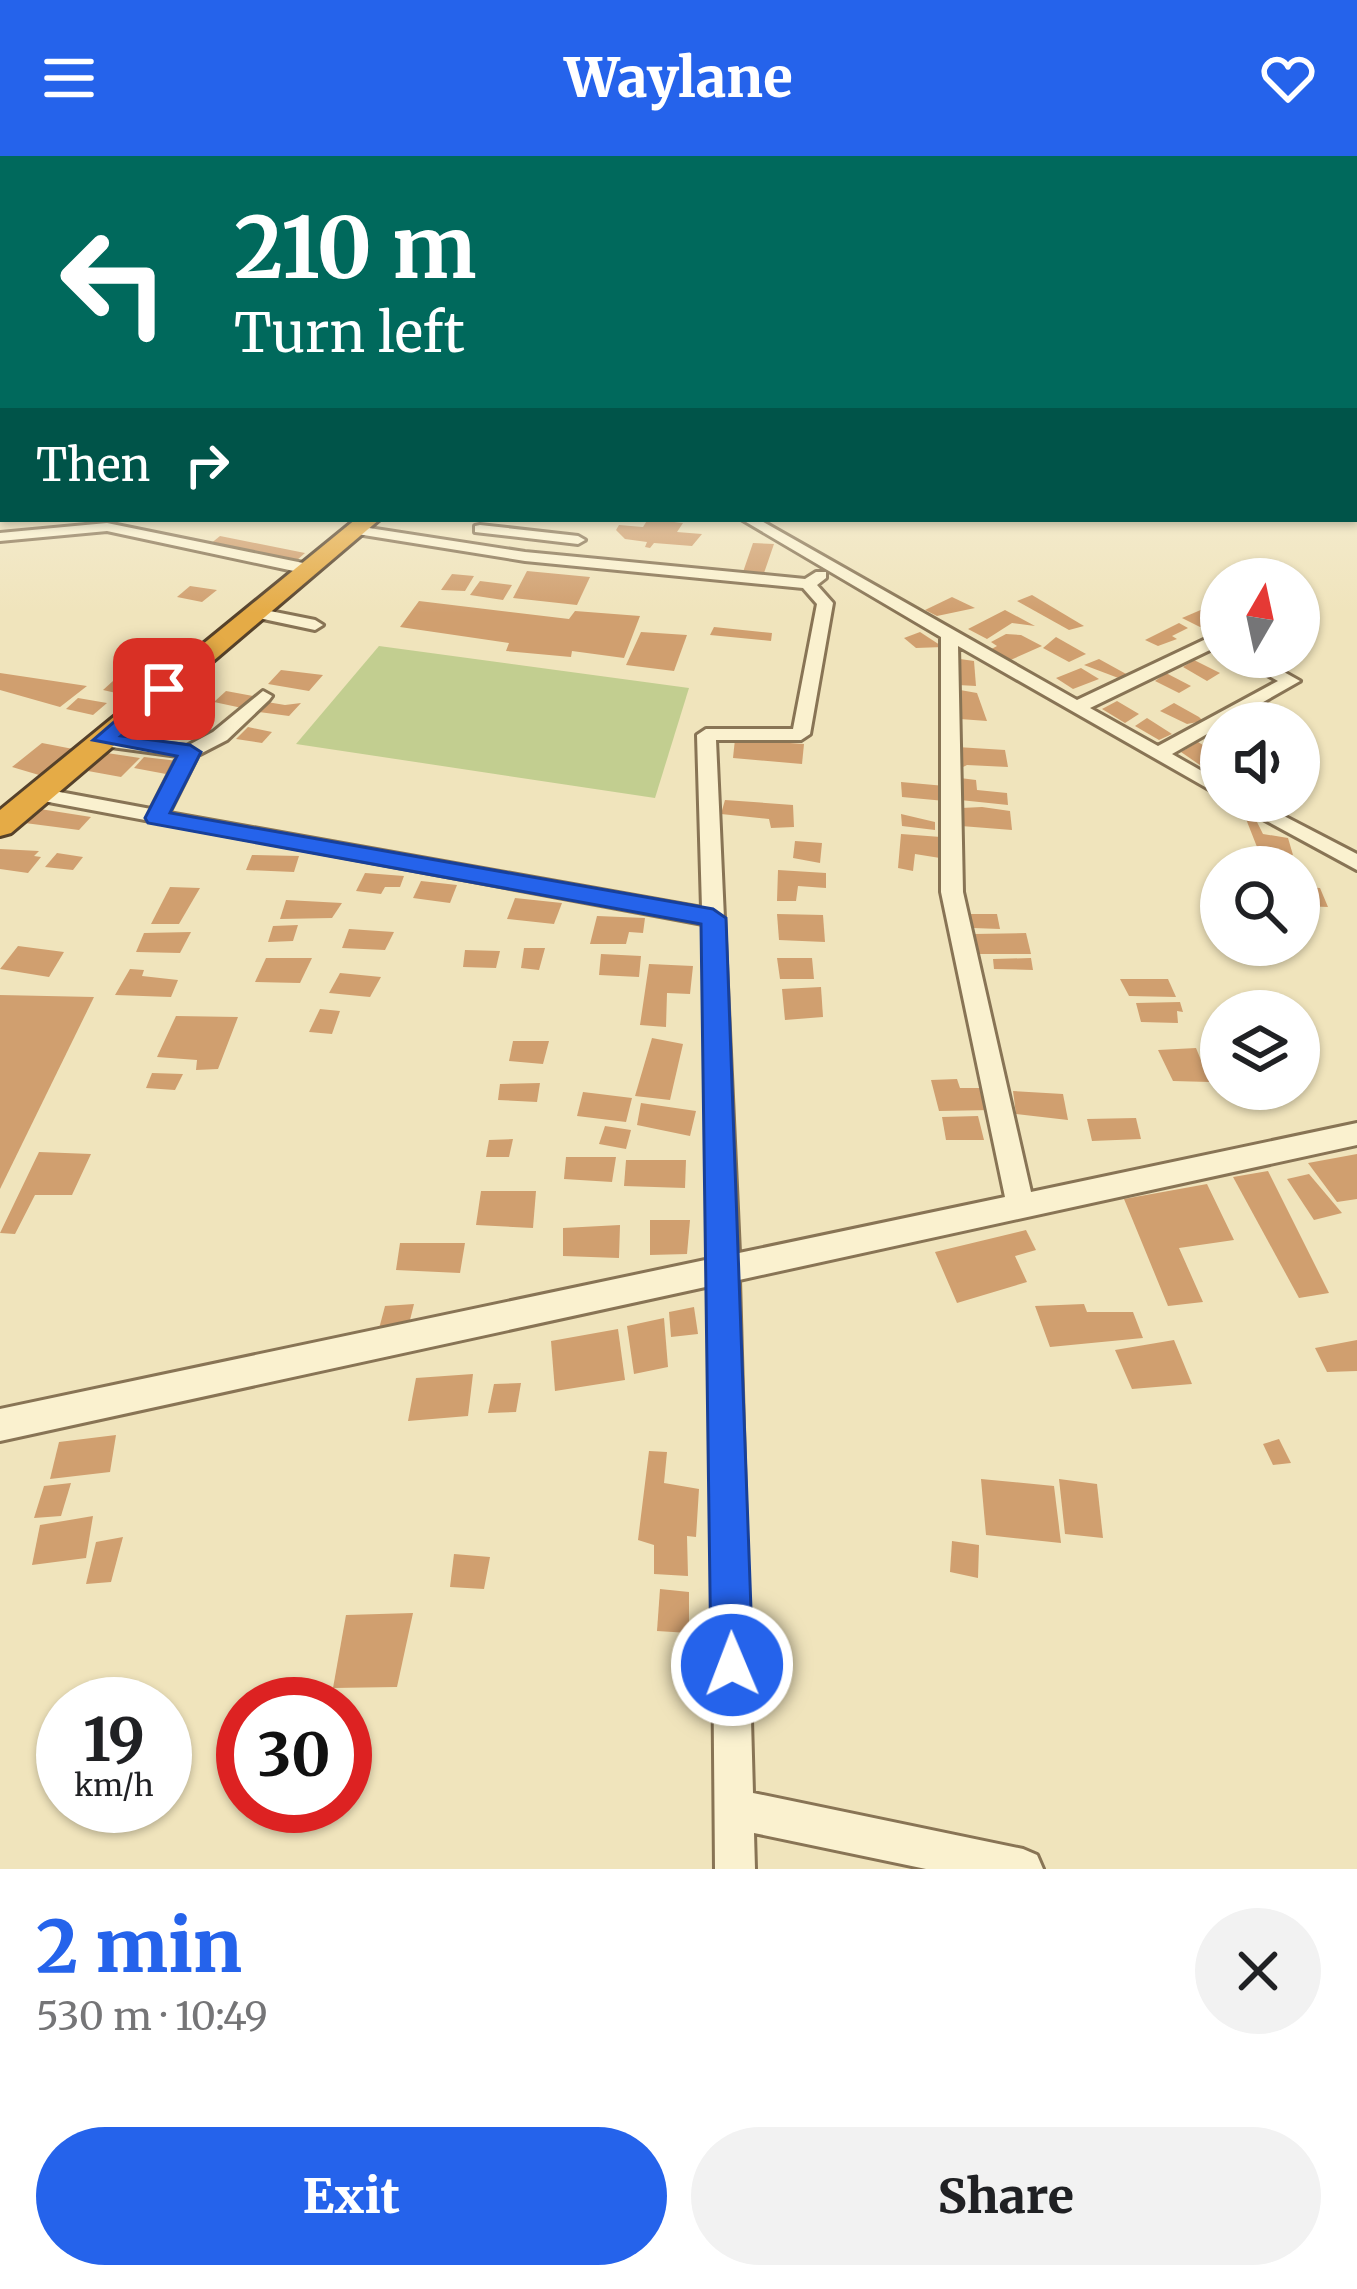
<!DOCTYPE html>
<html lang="en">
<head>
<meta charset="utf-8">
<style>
	body { margin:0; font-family:Merriweather,serif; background:#f2f2f2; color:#202124; height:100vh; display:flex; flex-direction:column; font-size:45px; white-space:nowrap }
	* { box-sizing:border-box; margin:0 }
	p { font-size:39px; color:#757577 }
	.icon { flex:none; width:66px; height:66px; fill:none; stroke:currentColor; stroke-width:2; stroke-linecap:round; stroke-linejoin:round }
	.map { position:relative; height:1713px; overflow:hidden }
	.drawer { display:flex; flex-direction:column; background:#fff; flex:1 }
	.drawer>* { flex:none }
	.top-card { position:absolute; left:0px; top:0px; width:1359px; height:366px; box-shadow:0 3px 9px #0004; background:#00695c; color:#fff; overflow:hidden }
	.needle { width:78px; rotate:9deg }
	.tools { position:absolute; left:1200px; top:402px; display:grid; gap:24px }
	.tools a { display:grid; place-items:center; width:120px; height:120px; border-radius:50%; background:#fff; box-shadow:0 3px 9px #0004; font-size:60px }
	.speed { position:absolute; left:36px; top:1521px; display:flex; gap:24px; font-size:60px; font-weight:700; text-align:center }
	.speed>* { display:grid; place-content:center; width:156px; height:156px; border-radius:50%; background:#fff; box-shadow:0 3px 9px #0004; line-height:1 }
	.speed small { font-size:30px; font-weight:400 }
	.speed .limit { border:18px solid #d22; background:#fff; color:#111 }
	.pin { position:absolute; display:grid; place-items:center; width:102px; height:102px; color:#fff; margin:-51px; border-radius:24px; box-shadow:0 6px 18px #0006 }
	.me { position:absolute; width:132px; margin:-66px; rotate:359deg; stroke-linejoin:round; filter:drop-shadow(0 0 9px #0008) }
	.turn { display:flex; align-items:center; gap:42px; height:252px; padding:0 36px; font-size:54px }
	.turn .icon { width:156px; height:156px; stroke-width:2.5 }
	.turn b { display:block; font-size:84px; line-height:102px }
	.then { display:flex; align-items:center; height:114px; padding:0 36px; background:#0003; gap:24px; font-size:45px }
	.round { display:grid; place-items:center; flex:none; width:126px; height:126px; border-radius:63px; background:#f2f2f2 }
	.summary { display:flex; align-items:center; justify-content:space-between; height:204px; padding:0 36px }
	h1 { font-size:72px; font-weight:800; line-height:90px; color:#2563eb }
	.action { display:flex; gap:24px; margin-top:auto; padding:24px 36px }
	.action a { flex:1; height:138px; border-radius:72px; background:#2563eb; color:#fff; font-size:48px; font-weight:800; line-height:138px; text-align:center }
	.action a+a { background:#f2f2f2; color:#202124 }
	header { display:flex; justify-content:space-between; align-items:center; height:156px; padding:0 36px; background:#2563eb; color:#fff; font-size:54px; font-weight:800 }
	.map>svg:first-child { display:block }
	.green { fill:#c2ce90 }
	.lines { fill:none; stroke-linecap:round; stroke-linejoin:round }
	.river { fill:#a0c0b9; fill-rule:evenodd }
	.building { fill:#d09f6f }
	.minor-casing { stroke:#887455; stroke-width:6 }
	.highway-casing { stroke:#55412a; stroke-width:6 }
	.minor { fill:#faf1cf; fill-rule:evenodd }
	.highway { fill:#e5ab46; fill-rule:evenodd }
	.route { fill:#2563eb; stroke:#184099; stroke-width:3 }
</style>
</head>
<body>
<header><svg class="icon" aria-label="menu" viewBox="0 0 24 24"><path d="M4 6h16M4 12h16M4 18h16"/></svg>Waylane<svg class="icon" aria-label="heart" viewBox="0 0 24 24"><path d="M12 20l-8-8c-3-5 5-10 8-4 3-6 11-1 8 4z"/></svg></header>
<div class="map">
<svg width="1357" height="1713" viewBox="0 0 1357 1713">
	<rect width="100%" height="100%" fill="#f0e4bc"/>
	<!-- green -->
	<polygon class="green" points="379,490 689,532 655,642 296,588"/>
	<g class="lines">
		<!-- river -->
		<rect class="river" x="1356" y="265" width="1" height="13"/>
	</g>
	<!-- building -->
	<g class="building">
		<polygon points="648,363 683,367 677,376 702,378 692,390 654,387 650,392 645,391 647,386 625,383 616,374 619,369 643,371"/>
		<polygon points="220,380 305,397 296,405 209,389"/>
		<polygon points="753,387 774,388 764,417 743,416"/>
		<polygon points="527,415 590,421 577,449 513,442"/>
		<polygon points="452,418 474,420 465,435 441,434"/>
		<polygon points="480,425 512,429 503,444 470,439"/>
		<polygon points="190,430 217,434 202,446 177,441"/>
		<polygon points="1032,439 1084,470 1069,474 1017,445"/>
		<polygon points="952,441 975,452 937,460 925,454"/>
		<polygon points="419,445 569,463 575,455 640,460 624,502 572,495 571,501 506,495 509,487 400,471"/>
		<polygon points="1203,453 1221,461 1200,471 1182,462"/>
		<polygon points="1005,454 1035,470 1012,467 987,483 968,473"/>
		<polygon points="1179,467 1188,472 1172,480 1177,483 1158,490 1145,484"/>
		<polygon points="714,471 772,477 771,485 710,479"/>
		<polygon points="641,476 687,479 674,515 626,509"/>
		<polygon points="920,476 943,491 916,492 904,482"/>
		<polygon points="1006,478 1021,479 1042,490 1006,506 986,496 997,490 991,486"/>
		<polygon points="1056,481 1086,498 1069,506 1043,492"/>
		<polygon points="171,490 195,495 180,508 158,500"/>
		<polygon points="144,503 178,510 164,521 131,514"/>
		<polygon points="960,503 974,505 976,530 958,529"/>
		<polygon points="1099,503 1128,519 1121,523 1084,509"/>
		<polygon points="1194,504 1220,517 1207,525 1183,511"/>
		<polygon points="1081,512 1099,523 1073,533 1056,522"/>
		<polygon points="281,514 323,519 309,535 268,528"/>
		<polygon points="0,517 87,530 60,551 0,534"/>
		<polygon points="1166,517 1191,530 1179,537 1155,525"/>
		<polygon points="113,525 150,533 138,542 103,534"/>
		<polygon points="960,534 977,537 987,565 960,563"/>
		<polygon points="226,535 253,540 242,552 214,546"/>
		<polygon points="78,542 107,547 93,559 66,553"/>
		<polygon points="1117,545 1139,558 1125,567 1102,553"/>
		<polygon points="267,546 285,549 301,547 289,560 259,556"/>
		<polygon points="1174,547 1199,561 1203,565 1187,568 1160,555"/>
		<polygon points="175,553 215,561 200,575 161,564"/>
		<polygon points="1147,562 1172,578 1159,584 1135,570"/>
		<polygon points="248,571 272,576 262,587 236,583"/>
		<polygon points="735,583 804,588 802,608 733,602"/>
		<polygon points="1198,586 1221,600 1221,611 1210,616 1181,596"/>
		<polygon points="42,587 73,593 39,619 12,611"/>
		<polygon points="957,591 1005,594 1008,611 967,609 957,614"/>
		<polygon points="107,597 140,602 121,621 88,615"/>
		<polygon points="144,601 178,605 166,618 134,612"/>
		<polygon points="960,622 976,624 977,634 1007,637 1008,649 960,644"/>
		<polygon points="901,626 945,630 945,645 902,641"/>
		<polygon points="725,644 793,649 794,671 771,672 769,663 721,658"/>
		<polygon points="982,651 1010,655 1012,674 961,670 961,652"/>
		<polygon points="40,653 91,661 79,674 25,667"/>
		<polygon points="901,658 935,666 935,674 902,670"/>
		<polygon points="1246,663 1257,666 1263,678 1288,682 1293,699 1259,696"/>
		<polygon points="901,678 941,681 940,702 915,698 913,715 898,712"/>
		<polygon points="795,685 822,687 820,707 793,702"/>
		<polygon points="0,693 39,695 34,700 41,701 28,717 0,713"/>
		<polygon points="57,697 83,701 73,714 45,711"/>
		<polygon points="252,699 299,700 294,716 246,714"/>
		<polygon points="778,714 826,717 826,732 798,730 796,745 777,745"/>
		<polygon points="365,717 404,720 400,731 385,731 381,738 356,735"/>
		<polygon points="421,725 457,729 450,747 413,742"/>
		<polygon points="170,731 200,732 179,768 151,768"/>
		<polygon points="1299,731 1320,732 1328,751 1301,750 1308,775 1299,775"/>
		<polygon points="515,742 562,747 554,768 507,763"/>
		<polygon points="286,744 342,747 332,762 280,763"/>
		<polygon points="777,758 823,759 825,786 779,784"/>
		<polygon points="969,758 997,758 1000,773 973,772"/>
		<polygon points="597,760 645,762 643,777 629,776 626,788 590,788"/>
		<polygon points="298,769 293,785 268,786 273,770"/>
		<polygon points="349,773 394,776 385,794 342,792"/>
		<polygon points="191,776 180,797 136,796 144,777"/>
		<polygon points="1026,777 1031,798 978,798 974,778"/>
		<polygon points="18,790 64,796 49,821 0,813"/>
		<polygon points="524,792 545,792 539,814 521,812"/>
		<polygon points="465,794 500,795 496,812 463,811"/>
		<polygon points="601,798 641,800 639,821 599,819"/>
		<polygon points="266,802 312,802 300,827 255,826"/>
		<polygon points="777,802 812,802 814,823 780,823"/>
		<polygon points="1031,802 1033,814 994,813 993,803"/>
		<polygon points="649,808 693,810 690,838 667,837 666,871 640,869"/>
		<polygon points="130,813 144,814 142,820 178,824 171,841 115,839"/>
		<polygon points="340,817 381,821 370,841 329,837"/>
		<polygon points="1120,823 1168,823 1176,841 1129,840"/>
		<polygon points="821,831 823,861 785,864 782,833"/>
		<polygon points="0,839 94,841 0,1033"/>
		<polygon points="1180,846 1183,856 1177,855 1178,867 1141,866 1136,847"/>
		<polygon points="320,853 340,855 332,878 309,876"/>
		<polygon points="176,860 238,861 218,913 196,914 197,904 157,901"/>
		<polygon points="652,882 683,888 670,944 635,940"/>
		<polygon points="513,885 549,885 543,908 509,905"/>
		<polygon points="1196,892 1210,926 1173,925 1158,894"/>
		<polygon points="152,917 183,918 175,934 146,932"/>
		<polygon points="957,923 960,932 987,932 991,954 939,955 931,924"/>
		<polygon points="540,927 537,946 498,944 500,928"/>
		<polygon points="1013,935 1063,938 1068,964 1016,958"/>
		<polygon points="583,936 632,942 626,966 577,960"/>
		<polygon points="641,947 696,955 690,980 637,969"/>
		<polygon points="978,960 984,984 946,984 942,961"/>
		<polygon points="1136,962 1141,983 1092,985 1087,963"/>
		<polygon points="605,970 631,974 626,993 599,988"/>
		<polygon points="513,983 509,1001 486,1001 489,984"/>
		<polygon points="39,996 91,998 72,1039 35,1039 15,1078 0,1077"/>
		<polygon points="1357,998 1357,1043 1337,1046 1308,1007"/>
		<polygon points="566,1001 616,1001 612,1026 564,1023"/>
		<polygon points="626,1004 686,1004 685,1032 624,1030"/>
		<polygon points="1268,1015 1329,1137 1299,1142 1233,1021"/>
		<polygon points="1309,1018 1342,1057 1314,1064 1287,1023"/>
		<polygon points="1207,1028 1234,1084 1179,1092 1203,1146 1168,1150 1124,1043"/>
		<polygon points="481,1035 536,1035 533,1072 476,1069"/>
		<polygon points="650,1064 690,1064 687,1098 650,1099"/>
		<polygon points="620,1069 619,1102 563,1100 563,1072"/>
		<polygon points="1026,1074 1036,1094 1015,1100 1027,1126 957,1147 935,1096"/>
		<polygon points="400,1087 465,1087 460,1117 396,1114"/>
		<polygon points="414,1148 406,1180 376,1184 385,1150"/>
		<polygon points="1084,1148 1087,1156 1133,1156 1143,1182 1050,1191 1035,1150"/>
		<polygon points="694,1151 698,1178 671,1181 669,1156"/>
		<polygon points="664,1162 668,1211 634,1218 627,1170"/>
		<polygon points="618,1173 625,1224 555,1235 551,1185"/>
		<polygon points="1174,1184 1192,1228 1132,1233 1115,1194"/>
		<polygon points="1357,1184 1357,1215 1327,1216 1315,1192"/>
		<polygon points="473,1218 468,1260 408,1265 416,1222"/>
		<polygon points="521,1227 516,1256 488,1257 494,1228"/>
		<polygon points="116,1279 110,1316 50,1323 59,1286"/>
		<polygon points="1279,1283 1291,1307 1273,1309 1263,1288"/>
		<polygon points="649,1295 667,1296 664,1327 699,1333 696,1381 687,1380 688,1420 654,1418 654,1389 638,1384"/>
		<polygon points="981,1323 1054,1330 1061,1387 986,1379"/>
		<polygon points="1059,1323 1097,1328 1103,1382 1065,1378"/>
		<polygon points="71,1327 61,1360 34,1362 44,1330"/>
		<polygon points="93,1360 86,1402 32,1409 40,1369"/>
		<polygon points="123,1381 111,1426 86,1428 96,1386"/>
		<polygon points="952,1385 979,1389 978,1422 950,1416"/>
		<polygon points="454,1398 490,1401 484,1433 450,1431"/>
		<polygon points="660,1433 689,1436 689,1477 657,1475"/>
		<polygon points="413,1457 397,1531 333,1532 346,1459"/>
	</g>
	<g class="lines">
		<defs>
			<g id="minor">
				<polygon points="741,363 758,363 1077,544 1208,482 1221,483 1221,494 1214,492 1090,552 1158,590 1278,525 1235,501 1257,501 1300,525 1172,598 1221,626 1221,640 958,490 963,736 1031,1036 1357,967 1357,989 739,1124 753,1637 1023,1693 1037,1699 1043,1713 926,1713 754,1677 755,1713 715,1713 710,1130 0,1285 0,1253 710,1103 703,768 38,644 28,638 38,632 151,653 178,600 104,590 97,588 97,580 187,590 213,576 263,535 272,540 269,544 227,584 198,599 169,657 702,752 697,579 706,573 793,573 817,448 803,432 525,405 351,377 349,374 356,370 525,396 805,423 816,416 826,416 826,422 817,429 833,447 810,578 801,584 716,584 739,1097 1005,1041 941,736 941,481"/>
				<polygon points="107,367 308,408 316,413 308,418 107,375 0,385 0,377"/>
				<polygon points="480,369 578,380 585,384 578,388 475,376 475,370"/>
				<polygon points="255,452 315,464 323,469 315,474 249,460 249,454"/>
				<polygon points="1230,645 1255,645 1357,698 1357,714"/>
			</g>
			<polygon id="highway" points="356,363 380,363 11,677 0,680 0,654"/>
		</defs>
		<!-- minor casing -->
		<use href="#minor" class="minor-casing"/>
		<!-- highway casing -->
		<use href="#highway" class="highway-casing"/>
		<!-- minor -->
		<use href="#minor" class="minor"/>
		<!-- highway -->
		<use href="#highway" class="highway"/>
	</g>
	<!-- sky -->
	<linearGradient id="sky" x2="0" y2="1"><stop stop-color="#8bb9d5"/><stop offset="0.48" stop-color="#f8f3e1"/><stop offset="1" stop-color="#f8f3e1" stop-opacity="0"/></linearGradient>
	<rect width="1357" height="457" fill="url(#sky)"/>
	<!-- route -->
	<polygon class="route" points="157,529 174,533 121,580 190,589 201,596 170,657 713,753 726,762 753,1509 747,1524 732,1530 717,1524 711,1509 701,768 148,667 145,662 177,600 93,584"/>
</svg>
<div class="tools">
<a><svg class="needle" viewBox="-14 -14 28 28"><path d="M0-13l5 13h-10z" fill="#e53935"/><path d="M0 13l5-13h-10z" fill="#757577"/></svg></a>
<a><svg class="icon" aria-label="sound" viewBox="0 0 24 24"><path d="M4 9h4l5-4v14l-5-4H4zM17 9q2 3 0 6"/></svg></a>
<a><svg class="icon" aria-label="search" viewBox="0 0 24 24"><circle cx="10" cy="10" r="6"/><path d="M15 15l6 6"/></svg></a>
<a><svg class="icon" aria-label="layers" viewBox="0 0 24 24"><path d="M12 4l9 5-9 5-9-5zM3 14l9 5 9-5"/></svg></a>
</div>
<div class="speed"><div>19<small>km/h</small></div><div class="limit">30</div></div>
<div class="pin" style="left:164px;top:533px;background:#d93025"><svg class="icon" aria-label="arrive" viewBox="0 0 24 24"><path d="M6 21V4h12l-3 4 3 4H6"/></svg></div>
<svg class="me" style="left:732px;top:1509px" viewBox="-20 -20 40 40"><circle r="17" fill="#2563eb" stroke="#fff" stroke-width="3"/><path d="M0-11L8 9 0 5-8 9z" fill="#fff"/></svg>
<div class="top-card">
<div class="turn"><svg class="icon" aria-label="left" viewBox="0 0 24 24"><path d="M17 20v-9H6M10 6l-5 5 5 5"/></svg><div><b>210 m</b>Turn left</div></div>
<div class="then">Then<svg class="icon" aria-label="right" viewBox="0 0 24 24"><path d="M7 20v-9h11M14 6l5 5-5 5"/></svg></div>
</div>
</div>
<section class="drawer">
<div class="summary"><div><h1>2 min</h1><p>530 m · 10:49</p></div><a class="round"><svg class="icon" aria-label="close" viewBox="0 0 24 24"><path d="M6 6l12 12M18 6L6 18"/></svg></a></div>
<div class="action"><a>Exit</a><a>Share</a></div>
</section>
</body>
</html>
